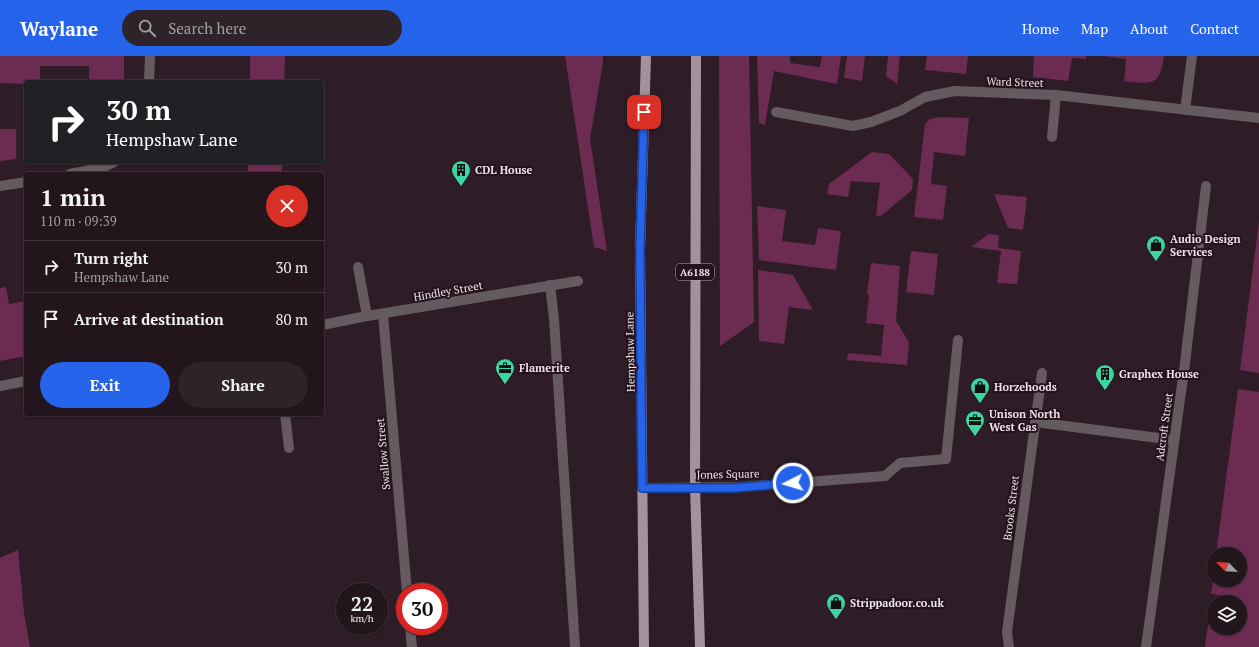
<!DOCTYPE html>
<html lang="en">
<head>
<meta charset="utf-8">
<style>
	body { margin:0; font-family:"PT Serif",serif; background:#2e2329; color:#f1f3f6; height:100vh; display:flex; flex-direction:column; font-size:15px; white-space:nowrap }
	* { box-sizing:border-box; margin:0 }
	p { font-size:13px; color:#a29fa3 }
	.icon { flex:none; width:22px; height:22px; fill:none; stroke:currentColor; stroke-width:2; stroke-linecap:round; stroke-linejoin:round }
	.map { position:relative; flex:1; overflow:hidden }
	.sheet { position:absolute; left:24px; top:116px; width:300px; height:244px; display:flex; flex-direction:column; background:#22161c; border-radius:4px; box-shadow:0 1px 3px #0004,0 0 0 1px #3f353b }
	.sheet>* { flex:none }
	.hud { position:absolute; left:24px; top:24px; width:300px; height:84px; border-radius:4px; box-shadow:0 1px 3px #0004,0 0 0 1px #3f353b; background:#202124; color:#fff; overflow:hidden }
	.needle { width:26px; rotate:294deg }
	.buttons { position:absolute; left:1207px; top:491px; display:grid; gap:8px }
	.buttons a { display:grid; place-items:center; width:40px; height:40px; border-radius:50%; background:#22161c; box-shadow:0 1px 3px #0004,0 0 0 1px #3f353b; font-size:20px }
	.speed { position:absolute; left:336px; top:527px; display:flex; gap:8px; font-size:20px; font-weight:700; text-align:center }
	.speed>* { display:grid; place-content:center; width:52px; height:52px; border-radius:50%; background:#22161c; box-shadow:0 1px 3px #0004,0 0 0 1px #3f353b; line-height:1 }
	.speed small { font-size:10px; font-weight:400 }
	.speed .limit { border:6px solid #d22; background:#fff; color:#111 }
	.pin { position:absolute; display:grid; place-items:center; width:34px; height:34px; color:#fff; margin:-17px; border-radius:8px; box-shadow:0 2px 6px #0006 }
	.me { position:absolute; width:44px; margin:-22px; rotate:265deg; stroke-linejoin:round; filter:drop-shadow(0 0 3px #0008) }
	.turn { display:flex; align-items:center; gap:14px; height:84px; padding:0 16px; font-size:18px }
	.turn .icon { width:52px; height:52px; stroke-width:2.5 }
	.turn b { display:block; font-size:28px; line-height:34px }
	.round { display:grid; place-items:center; flex:none; width:42px; height:42px; border-radius:21px; background:#2e2329 }
	.headline { display:flex; align-items:center; justify-content:space-between; height:68px; padding:0 16px }
	h1 { font-size:24px; font-weight:700; line-height:30px }
	.button { display:flex; gap:8px; margin-top:auto; padding:8px 16px }
	.button a { flex:1; height:46px; border-radius:24px; background:#2563eb; color:#fff; font-size:16px; font-weight:700; line-height:46px; text-align:center }
	.button a+a { background:#2e2329; color:#f1f3f6 }
	ul { padding:0; list-style:none }
	li { display:flex; align-items:center; gap:12px; height:52px; padding:0 16px; border-top:1px solid #3f353b }
	li div { flex:1 }
	li b { display:block; font-size:15px }
	li em { font-style:normal }
	header { display:flex; align-items:center; gap:24px; box-sizing:border-box; height:56px; padding:0 20px; background:#2563eb; color:#fff }
	header strong { font-size:19px }
	nav { display:flex; gap:22px; margin-inline-start:auto; font-size:14px }
	.search { width:280px; height:36px; background:#2e2329; display:flex; align-items:center; gap:10px; box-sizing:border-box; padding:0 14px; border-radius:22px; color:#a29fa3; font-size:15px }
	.map>svg:first-child { display:block }
	.green { fill:#6c2b51 }
	.lines { fill:none; stroke-linecap:round; stroke-linejoin:round }
	.service { stroke:#645a5f; stroke-width:10 }
	.minor { stroke:#645a5f; stroke-width:10 }
	.primary { stroke:#a5919b; stroke-width:10 }
	.route-casing { stroke:#184099; stroke-width:10 }
	.route { stroke:#2563eb; stroke-width:7 }
	.labels { text-anchor:middle; stroke-width:4; stroke-linejoin:round; paint-order:stroke }
	.shield { fill:#24131d; stroke:#b2a5ac; stroke-width:1 }
	.shield-label { font-size:10px; font-weight:bold; fill:#efe3e9 }
	.street-label { font-size:11px; fill:#efe3e9; stroke:#24131d }
	.poi-label { font-size:11px; font-weight:bold; fill:#efe3e9; stroke:#24131d; text-anchor:start }
</style>
</head>
<body>
<header>
<strong>Waylane</strong>
<div class="search"><svg class="icon" aria-label="search" viewBox="0 0 24 24"><circle cx="10" cy="10" r="6"/><path d="M15 15l6 6"/></svg>Search here</div>
<nav><a>Home</a><a>Map</a><a>About</a><a>Contact</a></nav>
</header>
<div class="map">
<svg width="1259" height="591" viewBox="0 0 1259 591">
	<rect width="100%" height="100%" fill="#2e1d26"/>
	<!-- green -->
	<g class="green">
		<polygon points="0,0 124,0 124,26 89,26 89,10 40,10 40,26 26,26 26,28 0,27"/>
		<polygon points="250,0 285,0 284,26 250,26"/>
		<polygon points="565,0 603,0 603,6 590,83 607,195 594,191"/>
		<polygon points="719,0 749,0 754,266 720,290"/>
		<polygon points="757,0 790,0 790,7 820,11 822,0 841,0 837,28 774,15 765,69 759,67"/>
		<polygon points="847,0 865,0 862,25 844,22"/>
		<polygon points="888,0 900,0 897,28 886,20"/>
		<polygon points="927,0 968,0 966,18 925,14"/>
		<polygon points="1034,0 1086,0 1086,3 1072,2 1068,25 1033,21"/>
		<path d="M1103,0H1164C1160,31 1151,28 1124,25L1126,3Z"/>
		<polygon points="940,61 969,62 965,100 934,96 931,128 947,130 943,164 914,161 925,68 930,63"/>
		<polygon points="0,73 16,73 16,103 0,105"/>
		<polygon points="872,96 889,98 913,123 912,134 881,160 876,160 880,127 851,125 848,141 827,138 829,128"/>
		<polygon points="248,106 282,106 282,118 248,117"/>
		<polygon points="994,138 1027,141 1023,174 1008,172"/>
		<polygon points="757,150 786,154 782,185 815,189 818,172 841,175 836,214 759,204"/>
		<polygon points="1259,165 1259,317 1240,314"/>
		<polygon points="989,178 999,179 998,192 1021,195 1017,228 997,227 1001,195 971,191"/>
		<polygon points="911,195 938,198 934,239 906,236"/>
		<polygon points="871,207 900,210 896,265 909,286 907,309 847,304 848,297 881,300 884,269 866,267 869,239 867,238"/>
		<polygon points="758,214 793,219 813,254 789,251 784,288 759,285"/>
		<polygon points="6,231 9,248 26,245 26,300 0,305 0,232"/>
		<polygon points="1238,333 1259,336 1259,591 1205,591 1210,554 1214,555 1214,572 1240,572 1240,546 1228,546 1229,540 1211,538 1214,518 1214,524 1240,524 1240,498 1216,498"/>
		<polygon points="18,494 24,557 30,591 0,591 0,502"/>
	</g>
	<g class="lines">
		<!-- service -->
		<g class="service">
			<polyline points="776,56 853,70 871,66"/>
			<polyline points="1052,81 1056,39"/>
			<polyline points="358,211 367,260"/>
			<polyline points="550,229 554,263 575,591"/>
			<polyline points="285,358 289,392"/>
			<polyline points="1035,366 1174,384"/>
			<polyline points="885,420 900,407 946,403 958,284"/>
			<polyline points="1009,591 1007,576 1042,317"/>
		</g>
		<!-- minor -->
		<g class="minor">
			<polyline points="149,26 150,0"/>
			<polyline points="1185,54 1192,0"/>
			<polyline points="871,66 900,55 925,41 955,35 1056,39 1259,62"/>
			<polyline points="70,118 102,112 114,106"/>
			<polyline points="0,130 26,126"/>
			<polyline points="383,258 407,536"/>
			<polyline points="322,269 367,260 578,225"/>
			<polyline points="0,330 26,325"/>
			<polyline points="642,432 741,431 885,420"/>
			<polyline points="410,570 412,591"/>
			<polyline points="1146,591 1185,307 1206,130"/>
		</g>
		<!-- primary -->
		<g class="primary">
			<polyline points="696,0 695,431 700,591"/>
			<polyline points="644,591 640,194 646,0"/>
		</g>
	</g>
	<g class="lines">
		<defs>
			<polyline id="route" points="644,56 640,194 642,432 734,432 793,427"/>
		</defs>
		<!-- route casing -->
		<use href="#route" class="route-casing"/>
		<!-- route -->
		<use href="#route" class="route"/>
	</g>
	<!-- icons -->
	<defs>
		<symbol id="building-pin" viewBox="-11 -11 22 30"><path d="M0 17L-7.5 6A9.5 9.5 0 1 1 7.5 6Z" fill="#3dd4a3" stroke="#24131d"/><path d="M-4-6H4V6H1V3H-1V6H-4ZM-2.5-4.3h1.7v1.8h-1.7ZM.8-4.3h1.7v1.8H.8ZM-2.5-1h1.7V.8h-1.7ZM.8-1h1.7V.8H.8Z" fill="#111"/></symbol>
		<symbol id="shop-pin" viewBox="-11 -11 22 30"><path d="M0 17L-7.5 6A9.5 9.5 0 1 1 7.5 6Z" fill="#3dd4a3" stroke="#24131d"/><path d="M-5-2.5h2.3a2.7 3.5 0 0 1 5.4 0H5L5.5 6h-11ZM-1.5-2.5h3a1.5 2.3 0 0 0-3 0Z" fill="#111"/></symbol>
		<symbol id="office-pin" viewBox="-11 -11 22 30"><path d="M0 17L-7.5 6A9.5 9.5 0 1 1 7.5 6Z" fill="#3dd4a3" stroke="#24131d"/><path d="M-6-3h4V-5.5h4V-3h4V5H-6ZM-1-4.5V-3h2v-1.5ZM-6 0V1H6V0Z" fill="#111"/></symbol>
	</defs>
	<g fill-rule="evenodd">
		<use href="#building-pin" x="450" y="103" width="22" height="30"/>
		<use href="#shop-pin" x="1145" y="178" width="22" height="30"/>
		<use href="#office-pin" x="494" y="301" width="22" height="30"/>
		<use href="#building-pin" x="1094" y="307" width="22" height="30"/>
		<use href="#shop-pin" x="969" y="320" width="22" height="30"/>
		<use href="#office-pin" x="964" y="353" width="22" height="30"/>
		<use href="#shop-pin" x="825" y="536" width="22" height="30"/>
	</g>
	<g class="labels">
		<!-- shield labels -->
		<rect class="shield" x="676" y="208" width="38" height="16" rx="3"/>
		<g class="shield-label">
			<text x="695" y="220">A6188</text>
		</g>
		<!-- street labels -->
		<g class="street-label">
			<text transform="translate(1015 26) rotate(2)" y="4">Ward Street</text>
			<text transform="translate(448 235) rotate(-10)" y="4">Hindley Street</text>
			<text transform="translate(630 296) rotate(-91)" y="4">Hempshaw Lane</text>
			<text transform="translate(1164 371) rotate(-82)" y="4">Adcroft Street</text>
			<text transform="translate(383 398) rotate(-95)" y="4">Swallow Street</text>
			<text transform="translate(728 418) rotate(-1)" y="4">Jones Square</text>
			<text transform="translate(1011 452) rotate(-83)" y="4">Brooks Street</text>
		</g>
		<!-- poi labels -->
		<g class="poi-label">
			<text x="475" y="118">CDL House</text>
			<text x="1170" y="187">Audio Design<tspan x="1170" dy="13">Services</tspan></text>
			<text x="519" y="316">Flamerite</text>
			<text x="1119" y="322">Graphex House</text>
			<text x="994" y="335">Horzehoods</text>
			<text x="989" y="362">Unison North<tspan x="989" dy="13">West Gas</tspan></text>
			<text x="850" y="551">Strippadoor.co.uk</text>
		</g>
	</g>
</svg>
<div class="buttons">
<a><svg class="needle" viewBox="-14 -14 28 28"><path d="M0-13l5 13h-10z" fill="#e53935"/><path d="M0 13l5-13h-10z" fill="#a29fa3"/></svg></a>
<a><svg class="icon" aria-label="layers" viewBox="0 0 24 24"><path d="M12 4l9 5-9 5-9-5zM3 14l9 5 9-5"/></svg></a>
</div>
<div class="speed"><div>22<small>km/h</small></div><div class="limit">30</div></div>
<div class="pin" style="left:644px;top:56px;background:#d93025"><svg class="icon" aria-label="arrive" viewBox="0 0 24 24"><path d="M6 21V4h12l-3 4 3 4H6"/></svg></div>
<svg class="me" style="left:793px;top:427px" viewBox="-20 -20 40 40"><circle r="17" fill="#2563eb" stroke="#fff" stroke-width="3"/><path d="M0-11L8 9 0 5-8 9z" fill="#fff"/></svg>
<div class="hud">
<div class="turn"><svg class="icon" aria-label="right" viewBox="0 0 24 24"><path d="M7 20v-9h11M14 6l5 5-5 5"/></svg><div><b>30 m</b>Hempshaw Lane</div></div>
</div>
<section class="sheet">
<div class="headline"><div><h1>1 min</h1><p>110 m · 09:39</p></div><a class="round" style="background:#d93025;color:#fff"><svg class="icon" aria-label="close" viewBox="0 0 24 24"><path d="M6 6l12 12M18 6L6 18"/></svg></a></div>
<ul>
<li><svg class="icon" aria-label="right" viewBox="0 0 24 24"><path d="M7 20v-9h11M14 6l5 5-5 5"/></svg><div><b>Turn right</b><p>Hempshaw Lane</p></div><em>30 m</em></li>
<li><svg class="icon" aria-label="arrive" viewBox="0 0 24 24"><path d="M6 21V4h12l-3 4 3 4H6"/></svg><div><b>Arrive at destination</b></div><em>80 m</em></li>
</ul>
<div class="button"><a>Exit</a><a>Share</a></div>
</section>
</div>
</body>
</html>
